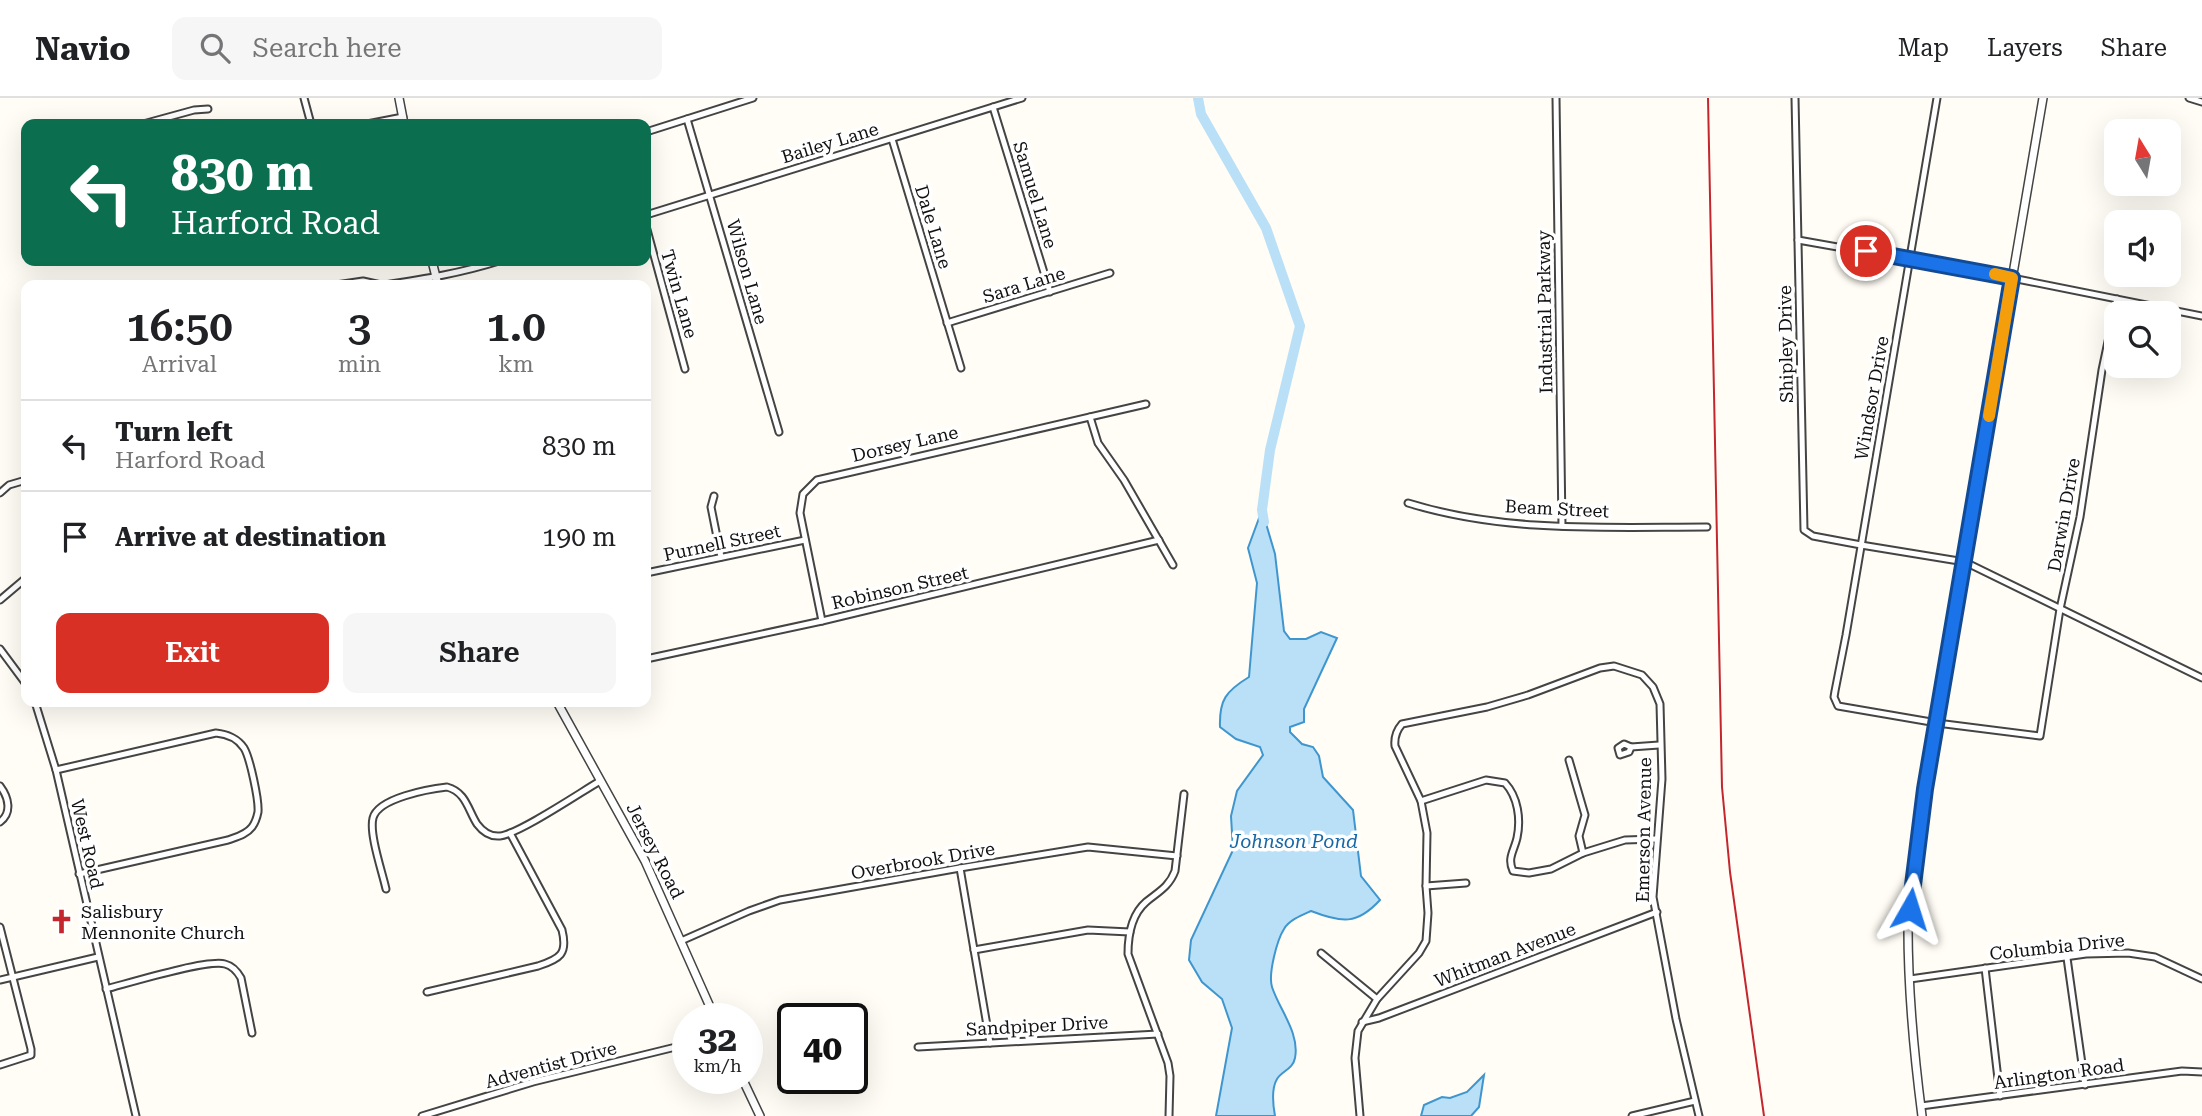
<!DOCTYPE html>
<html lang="en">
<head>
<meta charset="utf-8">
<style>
	body { margin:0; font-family:"Roboto Serif",serif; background:#f6f6f6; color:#202124; height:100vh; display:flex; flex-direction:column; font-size:26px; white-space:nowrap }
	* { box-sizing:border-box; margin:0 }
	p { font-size:23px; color:#757577 }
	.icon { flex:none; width:38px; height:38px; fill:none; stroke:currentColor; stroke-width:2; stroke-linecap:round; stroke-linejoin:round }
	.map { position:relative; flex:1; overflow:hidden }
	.drawer { position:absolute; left:21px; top:182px; width:630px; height:427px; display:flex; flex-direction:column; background:#fff; border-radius:14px; box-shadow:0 7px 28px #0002 }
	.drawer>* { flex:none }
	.top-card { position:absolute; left:21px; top:21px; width:630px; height:147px; border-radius:14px; box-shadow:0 7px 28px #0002; background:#0b6e4f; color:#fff; overflow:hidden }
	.needle { width:46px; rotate:349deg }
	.controls { position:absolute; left:2104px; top:21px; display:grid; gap:14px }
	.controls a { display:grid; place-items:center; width:77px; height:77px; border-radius:14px; background:#fff; box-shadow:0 7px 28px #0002; font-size:35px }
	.speed { position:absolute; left:672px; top:905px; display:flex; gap:14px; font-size:35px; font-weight:700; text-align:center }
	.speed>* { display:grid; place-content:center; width:91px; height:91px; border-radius:50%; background:#fff; box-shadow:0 7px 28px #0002; line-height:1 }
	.speed small { font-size:18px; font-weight:400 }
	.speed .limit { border:4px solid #111; border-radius:10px; background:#fff; color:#111 }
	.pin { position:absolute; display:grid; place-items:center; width:60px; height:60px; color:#fff; margin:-30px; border:4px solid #fff; border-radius:50%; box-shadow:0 2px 7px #0007 }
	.me { position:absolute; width:77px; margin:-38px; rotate:6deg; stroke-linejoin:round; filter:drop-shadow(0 0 5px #0008) }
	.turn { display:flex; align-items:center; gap:24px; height:147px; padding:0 35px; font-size:32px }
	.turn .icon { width:91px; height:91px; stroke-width:2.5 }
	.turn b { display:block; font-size:49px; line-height:60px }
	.eta { display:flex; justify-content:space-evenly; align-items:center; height:119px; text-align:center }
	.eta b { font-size:42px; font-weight:600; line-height:49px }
	.button { display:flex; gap:14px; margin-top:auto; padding:14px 35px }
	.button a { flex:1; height:80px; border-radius:14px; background:#d93025; color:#fff; font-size:28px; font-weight:600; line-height:80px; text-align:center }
	.button a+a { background:#f6f6f6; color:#202124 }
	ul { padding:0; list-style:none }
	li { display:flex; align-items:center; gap:21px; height:91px; padding:0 35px; border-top:2px solid #e0e0e0 }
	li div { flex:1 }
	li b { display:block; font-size:26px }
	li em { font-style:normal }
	header { display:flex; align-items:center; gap:42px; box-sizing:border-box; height:98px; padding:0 35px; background:#fff; border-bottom:2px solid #e0e0e0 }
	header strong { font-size:33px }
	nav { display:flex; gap:38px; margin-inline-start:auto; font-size:24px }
	.search { width:490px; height:63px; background:#f6f6f6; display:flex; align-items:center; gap:18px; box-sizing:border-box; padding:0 24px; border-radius:14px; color:#757577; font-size:26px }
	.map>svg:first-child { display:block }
	.water { fill:#b9e0f7; stroke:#3f96cf; stroke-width:2 }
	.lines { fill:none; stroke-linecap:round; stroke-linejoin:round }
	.river { stroke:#b9e0f7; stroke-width:10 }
	.minor-casing { stroke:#444; stroke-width:9 }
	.tertiary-casing { stroke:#444; stroke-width:10 }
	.minor { stroke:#fff; stroke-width:5 }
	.tertiary { stroke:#fff; stroke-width:7 }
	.rail { stroke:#c4262e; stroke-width:2 }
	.route-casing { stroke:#114b97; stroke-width:18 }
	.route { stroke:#1a73e8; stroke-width:12 }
	.slow { stroke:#f59e0b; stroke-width:12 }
	.labels { text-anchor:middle; stroke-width:7; stroke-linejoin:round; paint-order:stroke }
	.street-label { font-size:18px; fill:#111; stroke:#fff }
	.poi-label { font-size:18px; fill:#111; stroke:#fff; text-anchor:start }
	.water-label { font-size:19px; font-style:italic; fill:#1768a6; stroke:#fff }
</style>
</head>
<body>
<header>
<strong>Navio</strong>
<div class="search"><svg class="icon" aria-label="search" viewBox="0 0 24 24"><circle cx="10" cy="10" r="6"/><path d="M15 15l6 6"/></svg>Search here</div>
<nav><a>Map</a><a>Layers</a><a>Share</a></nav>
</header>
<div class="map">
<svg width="2202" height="1018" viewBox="0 0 2202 1018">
	<rect width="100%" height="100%" fill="#fffdf5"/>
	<!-- water -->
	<g class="water">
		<path d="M1262,412L1275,456L1284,533L1290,541H1306L1321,534L1337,540L1304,611V624L1290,629V634L1302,646L1313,649L1319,658L1323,679L1353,712L1361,778L1380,802C1357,827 1342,825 1311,813C1302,817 1289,822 1284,831C1277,842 1268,876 1272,889C1279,911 1300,935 1295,960C1293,971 1282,973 1277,981C1271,991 1273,1007 1275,1018H1216L1232,930L1222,901L1202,884L1189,862L1191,842L1233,752L1231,718L1237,693L1263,657L1260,649L1236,641L1220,629C1219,602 1226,593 1249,579L1257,485L1248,450Z"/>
		<polygon points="1484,977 1479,1009 1471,1018 1421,1018 1424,1007 1442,999 1450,1000 1467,994"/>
	</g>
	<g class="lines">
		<!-- river -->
		<polyline class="river" points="1198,0 1201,16 1266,130 1300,228 1270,352 1262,412 1264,424"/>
		<defs>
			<g id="minor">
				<polyline points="304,0 311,26"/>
				<polyline points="1556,0 1562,428"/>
				<polyline points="1795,0 1804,432 1813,438 1861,447 1965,464 2202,580"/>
				<polyline points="1937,0 1846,537 1835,593 1834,599 1838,608 1937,625 2040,638 2060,511 2080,419 2102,272 2117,201"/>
				<polyline points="2189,0 2202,4"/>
				<polyline points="993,9 1050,194"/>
				<polyline points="687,21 779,334"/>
				<polyline points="143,26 194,12 208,11"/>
				<polyline points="367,26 403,19"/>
				<polyline points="646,34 753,0"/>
				<polyline points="892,41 961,270"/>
				<polyline points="646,117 1022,0"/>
				<polyline points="646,128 685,271"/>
				<polyline points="1798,142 2012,180 2202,218"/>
				<polyline points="336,187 363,183 381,187"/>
				<path d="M385,187C424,181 461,175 499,163"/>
				<polyline points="947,225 1110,175"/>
				<polyline points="1090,319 1098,345 1124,382 1173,467"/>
				<polyline points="0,395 9,387 26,382"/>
				<polyline points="714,398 711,409 721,459"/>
				<path d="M1408,405C1504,435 1608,429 1707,429"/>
				<polyline points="646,475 805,442"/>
				<polyline points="0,502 26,480"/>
				<polyline points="822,523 800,415 803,396 817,382 1146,306"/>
				<polyline points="0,551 26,586"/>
				<polyline points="646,561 822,523 1159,442"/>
				<polyline points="35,604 56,672 136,1018"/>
				<polygon points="1624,646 1631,649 1629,654 1620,657 1618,650"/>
				<polyline points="1631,649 1659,647"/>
				<polyline points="1569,662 1585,717 1579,738 1583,755"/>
				<path d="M56,672L216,635C227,636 238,641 244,650C250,660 259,702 258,714C257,719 255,725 252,729C246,737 236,739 228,742L79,776"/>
				<path d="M0,688C9,700 12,715 0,724"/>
				<path d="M1421,703L1486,682L1505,685C1518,699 1521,721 1517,740C1514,753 1507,760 1513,773L1529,775L1551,771L1583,755L1625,742L1656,741"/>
				<polyline points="960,770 990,945"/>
				<polyline points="1426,788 1466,785"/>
				<path d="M386,791C382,773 369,736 373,720C378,700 429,691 447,689C466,694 468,712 477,726C483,734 490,739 500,738C519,736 581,694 600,683"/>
				<polyline points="0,829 31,951 31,957 0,967"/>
				<polyline points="681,843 749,813 780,802 960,770 1088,749 1177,758"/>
				<polyline points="974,852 1088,832 1130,834"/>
				<polyline points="1321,855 1377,901"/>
				<polyline points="2067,860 2085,987"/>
				<polyline points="1985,870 2000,998"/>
				<polyline points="1910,881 2086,856 2128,855 2155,859 2202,881"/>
				<polyline points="0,882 98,859"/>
				<path d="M106,891C129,885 207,861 225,866C233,868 237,873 241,880L252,935"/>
				<path d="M427,894L538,868C560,861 568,856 562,832L510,735"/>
				<polyline points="1362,924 1379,920 1657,814"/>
				<polyline points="918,949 1158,936"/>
				<polyline points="1921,1008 2182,973 2202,974"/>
				<polyline points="422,1018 533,984 688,946"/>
				<path d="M1169,1018L1170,978L1168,965L1128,856C1128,837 1131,817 1146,804C1158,794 1169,789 1175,773L1184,696"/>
				<path d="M1360,1018L1355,960L1358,933L1377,901L1419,855L1426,843L1428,815L1426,788L1427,735L1421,703L1395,648C1394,639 1396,633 1402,626L1487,609L1528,597L1600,570L1614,568L1642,577L1653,589L1660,606L1662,681L1653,799L1676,921L1699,1018"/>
				<polyline points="1632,1018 1695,1003"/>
			</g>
			<g id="tertiary">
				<polyline points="399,0 404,26"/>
				<polyline points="432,163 438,187"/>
				<polyline points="557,604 645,763 715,920"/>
				<polyline points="742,980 760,1018"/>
				<path d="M1922,1018C1914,956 1908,893 1908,830C1909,784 1919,736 1925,691L2043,0"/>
			</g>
		</defs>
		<!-- minor casing -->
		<use href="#minor" class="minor-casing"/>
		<!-- tertiary casing -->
		<use href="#tertiary" class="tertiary-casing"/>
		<!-- minor -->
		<use href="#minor" class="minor"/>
		<!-- tertiary -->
		<use href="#tertiary" class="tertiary"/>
		<!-- rail -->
		<polyline class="rail" points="1708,0 1722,689 1730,774 1764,1018"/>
	</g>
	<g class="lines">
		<defs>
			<polyline id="route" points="1866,153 2012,180 1925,691 1910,811"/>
		</defs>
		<!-- route casing -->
		<use href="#route" class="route-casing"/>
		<!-- route -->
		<use href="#route" class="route"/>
		<!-- slow -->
		<polyline class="slow" points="1989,318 2012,180 1995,176"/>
	</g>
	<!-- icons -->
	<defs>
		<symbol id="church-bare" viewBox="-9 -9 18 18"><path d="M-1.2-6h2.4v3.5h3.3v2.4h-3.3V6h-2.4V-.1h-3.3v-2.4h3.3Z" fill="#c4262e" stroke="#fff" stroke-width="2.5" paint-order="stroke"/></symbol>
	</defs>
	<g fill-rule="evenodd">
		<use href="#church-bare" x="44" y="806" width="35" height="35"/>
	</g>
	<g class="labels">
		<!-- street labels -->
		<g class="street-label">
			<text transform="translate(830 45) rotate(-17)" y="6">Bailey Lane</text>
			<text transform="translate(1035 97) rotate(73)" y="6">Samuel Lane</text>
			<text transform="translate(933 129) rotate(73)" y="6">Dale Lane</text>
			<text transform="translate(747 174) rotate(74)" y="6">Wilson Lane</text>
			<text transform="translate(1024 187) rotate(-17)" y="6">Sara Lane</text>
			<text transform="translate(679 196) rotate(74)" y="6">Twin Lane</text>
			<text transform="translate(1545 214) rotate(-91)" y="6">Industrial Parkway</text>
			<text transform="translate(1786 246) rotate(-91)" y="6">Shipley Drive</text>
			<text transform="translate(1872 300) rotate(-80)" y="6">Windsor Drive</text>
			<text transform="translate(905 346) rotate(-13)" y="6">Dorsey Lane</text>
			<text transform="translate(1557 411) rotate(3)" y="6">Beam Street</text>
			<text transform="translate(2064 417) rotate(-80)" y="6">Darwin Drive</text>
			<text transform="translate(722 445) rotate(-12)" y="6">Purnell Street</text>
			<text transform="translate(900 490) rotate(-13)" y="6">Robinson Street</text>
			<text transform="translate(1644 732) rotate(-89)" y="6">Emerson Avenue</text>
			<text transform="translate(87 746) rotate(77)" y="6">West Road</text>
			<text transform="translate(655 753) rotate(63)" y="6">Jersey Road</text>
			<text transform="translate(923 763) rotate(-10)" y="6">Overbrook Drive</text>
			<text transform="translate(2057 849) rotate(-6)" y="6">Columbia Drive</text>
			<text transform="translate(1505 857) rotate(-21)" y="6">Whitman Avenue</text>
			<text transform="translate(1037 928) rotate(-3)" y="6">Sandpiper Drive</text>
			<text transform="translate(551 967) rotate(-15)" y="6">Adventist Drive</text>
			<text transform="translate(2059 976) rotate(-8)" y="6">Arlington Road</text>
		</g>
		<!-- poi labels -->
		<g class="poi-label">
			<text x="81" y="820">Salisbury<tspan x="81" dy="21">Mennonite Church</tspan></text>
		</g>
		<!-- water labels -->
		<g class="water-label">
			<text x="1294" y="750">Johnson Pond</text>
		</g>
	</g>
</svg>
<div class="controls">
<a><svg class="needle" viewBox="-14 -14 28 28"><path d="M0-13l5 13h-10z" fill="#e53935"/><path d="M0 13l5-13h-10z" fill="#757577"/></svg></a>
<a><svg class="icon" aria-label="sound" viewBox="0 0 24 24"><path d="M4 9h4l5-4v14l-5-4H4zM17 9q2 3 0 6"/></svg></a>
<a><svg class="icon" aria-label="search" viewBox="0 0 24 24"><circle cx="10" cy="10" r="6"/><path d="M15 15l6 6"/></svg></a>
</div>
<div class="speed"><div>32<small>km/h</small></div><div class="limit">40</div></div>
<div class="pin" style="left:1866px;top:153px;background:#d93025"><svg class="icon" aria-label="arrive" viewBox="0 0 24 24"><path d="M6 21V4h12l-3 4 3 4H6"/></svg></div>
<svg class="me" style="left:1910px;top:811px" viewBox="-20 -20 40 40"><path d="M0-17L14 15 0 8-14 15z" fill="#1a73e8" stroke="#fff" stroke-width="4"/></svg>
<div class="top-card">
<div class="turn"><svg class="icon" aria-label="left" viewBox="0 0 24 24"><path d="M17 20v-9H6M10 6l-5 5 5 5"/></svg><div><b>830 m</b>Harford Road</div></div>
</div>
<section class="drawer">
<div class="eta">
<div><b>16:50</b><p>Arrival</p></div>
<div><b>3</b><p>min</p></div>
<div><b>1.0</b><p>km</p></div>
</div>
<ul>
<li><svg class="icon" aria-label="left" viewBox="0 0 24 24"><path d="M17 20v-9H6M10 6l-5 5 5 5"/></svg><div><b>Turn left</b><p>Harford Road</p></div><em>830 m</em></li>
<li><svg class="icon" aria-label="arrive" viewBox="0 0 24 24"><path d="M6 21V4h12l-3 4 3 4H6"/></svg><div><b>Arrive at destination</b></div><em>190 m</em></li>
</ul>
<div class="button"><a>Exit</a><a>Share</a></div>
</section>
</div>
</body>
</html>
